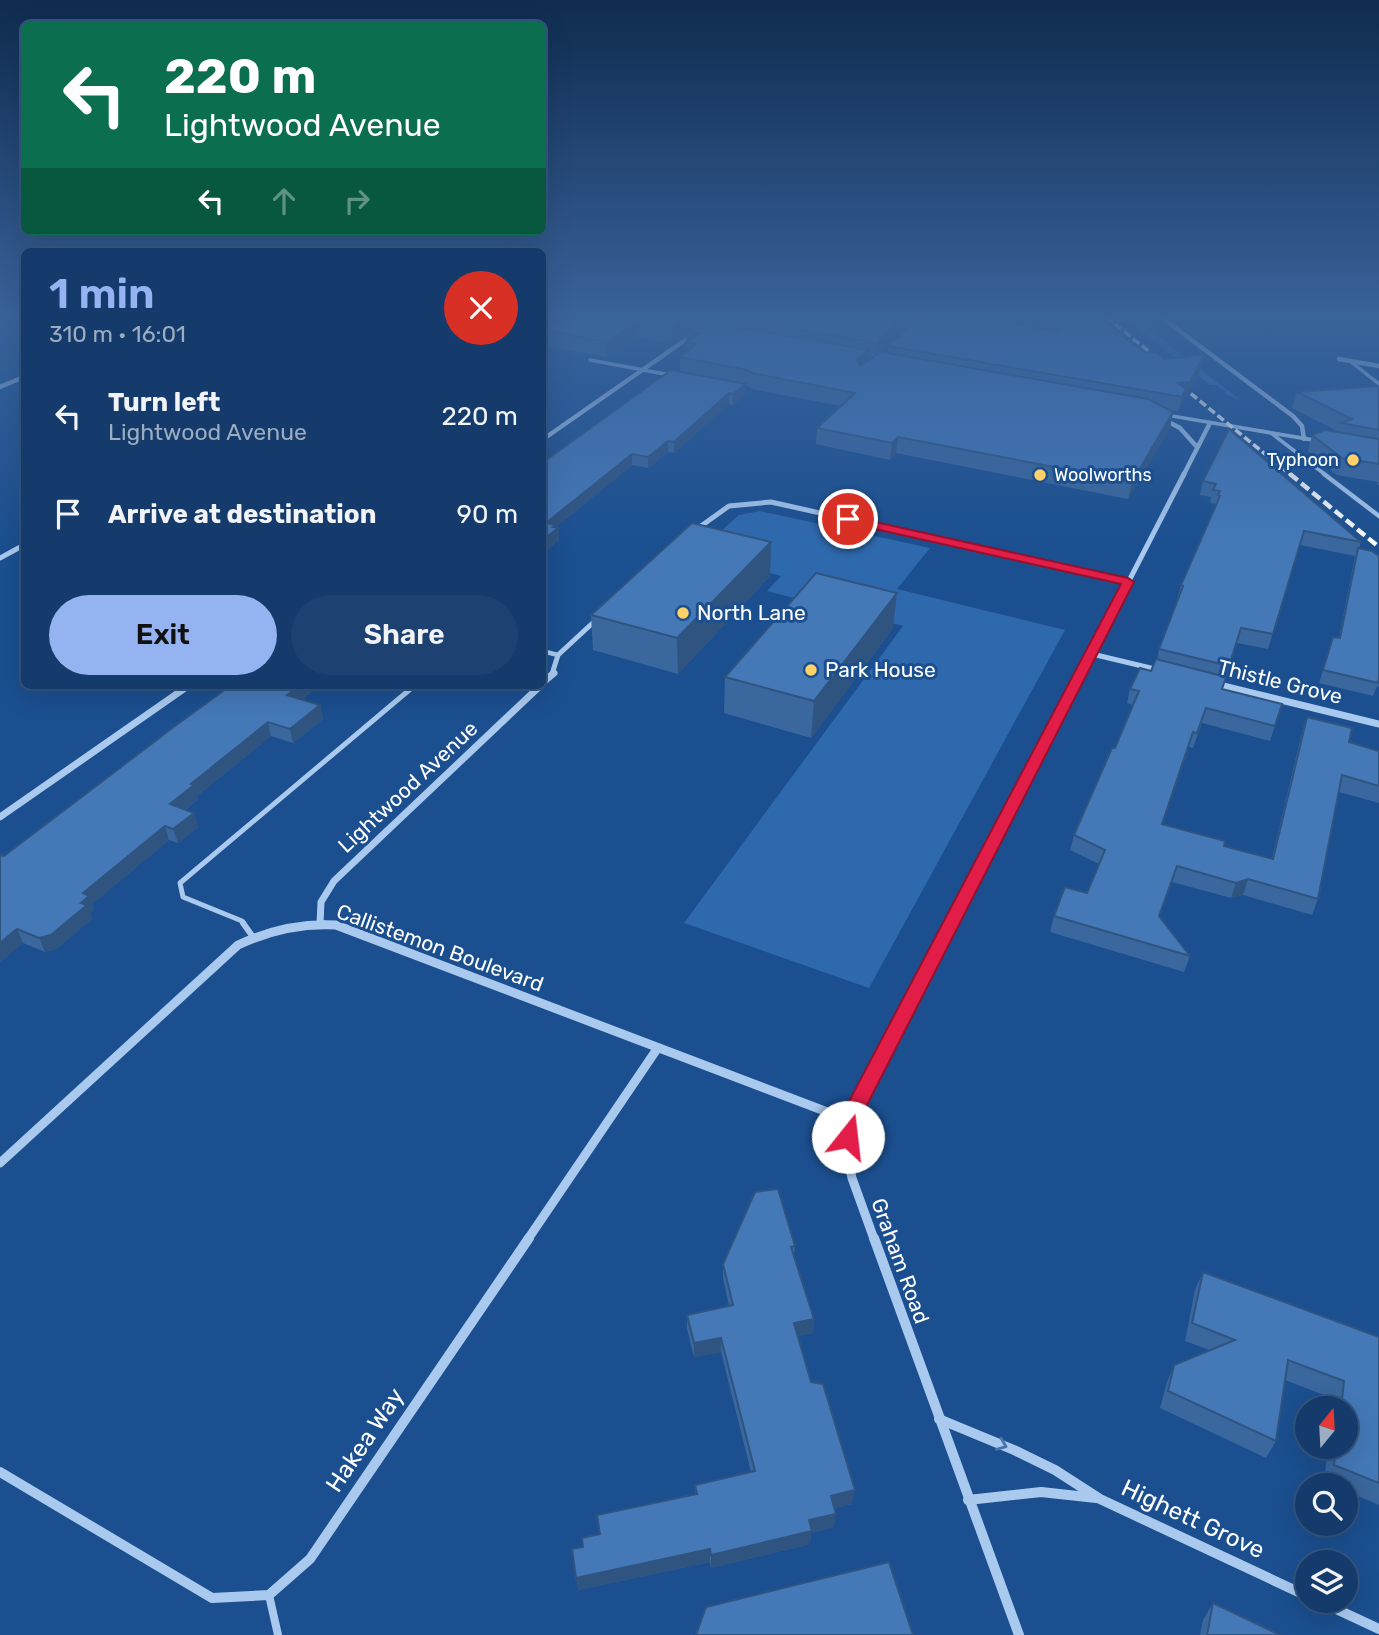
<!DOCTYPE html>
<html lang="en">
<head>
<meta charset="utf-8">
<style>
	body { margin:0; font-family:Rubik,sans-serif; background:#1d4271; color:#f1f3f6; height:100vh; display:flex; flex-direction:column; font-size:26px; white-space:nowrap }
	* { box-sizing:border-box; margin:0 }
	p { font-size:23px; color:#9dadc1 }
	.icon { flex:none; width:38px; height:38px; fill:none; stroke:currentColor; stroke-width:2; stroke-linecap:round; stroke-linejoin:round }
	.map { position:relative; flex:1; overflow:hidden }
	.drawer { position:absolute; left:21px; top:248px; width:525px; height:441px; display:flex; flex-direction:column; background:#143b6b; border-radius:10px; box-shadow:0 7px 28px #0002,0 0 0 2px #33557e }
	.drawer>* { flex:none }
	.hud { position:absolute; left:21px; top:21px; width:525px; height:214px; border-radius:10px; box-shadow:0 7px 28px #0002,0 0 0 2px #33557e; background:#0b6e4f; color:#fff; overflow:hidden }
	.needle { width:46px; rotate:18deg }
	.buttons { position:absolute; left:1295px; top:1396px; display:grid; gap:14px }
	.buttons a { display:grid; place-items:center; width:63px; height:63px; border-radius:50%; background:#143b6b; box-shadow:0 7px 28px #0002,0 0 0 2px #33557e; font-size:35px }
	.pin { position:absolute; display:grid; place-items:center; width:60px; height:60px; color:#fff; margin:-30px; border:4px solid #fff; border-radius:50%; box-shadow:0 2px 7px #0007 }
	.me { position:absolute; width:77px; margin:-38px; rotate:16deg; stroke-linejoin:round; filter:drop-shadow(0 0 5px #0008) }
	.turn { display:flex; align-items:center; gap:24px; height:147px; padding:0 28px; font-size:32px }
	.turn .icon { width:91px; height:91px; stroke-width:2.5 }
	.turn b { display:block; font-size:49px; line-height:60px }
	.lanes { display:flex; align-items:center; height:66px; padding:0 28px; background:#0003; justify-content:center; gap:35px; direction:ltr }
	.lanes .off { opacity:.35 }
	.round { display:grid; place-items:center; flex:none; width:74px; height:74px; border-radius:37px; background:#1d4271 }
	.overview { display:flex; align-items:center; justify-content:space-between; height:119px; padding:0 28px }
	h1 { font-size:42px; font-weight:600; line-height:52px; color:#95b2f1 }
	.cta { display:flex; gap:14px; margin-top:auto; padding:14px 28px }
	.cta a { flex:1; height:80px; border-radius:42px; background:#95b2f1; color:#111; font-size:28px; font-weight:600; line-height:80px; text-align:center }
	.cta a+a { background:#1d4271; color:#f1f3f6 }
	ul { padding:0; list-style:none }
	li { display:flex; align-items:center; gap:21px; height:98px; padding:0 28px }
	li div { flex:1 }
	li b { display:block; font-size:26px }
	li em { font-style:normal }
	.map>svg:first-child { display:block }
	.green { fill:#2e69ad }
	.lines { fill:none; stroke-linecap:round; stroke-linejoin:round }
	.service-far4 { stroke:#a9c9ee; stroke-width:3.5 }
	.service-far3 { stroke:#a9c9ee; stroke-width:4.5 }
	.service-far2 { stroke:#a9c9ee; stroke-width:5 }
	.service-far1 { stroke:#a9c9ee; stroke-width:6 }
	.service { stroke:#a9c9ee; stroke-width:8 }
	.minor-far4 { stroke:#a9c9ee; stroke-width:4.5 }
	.minor-far3 { stroke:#a9c9ee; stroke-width:5 }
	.minor-far2 { stroke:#a9c9ee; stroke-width:7 }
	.minor-far1 { stroke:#a9c9ee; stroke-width:9 }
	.minor { stroke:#a9c9ee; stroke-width:10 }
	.tertiary { fill:#a9c9ee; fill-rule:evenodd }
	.rail-far1 { stroke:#fff; stroke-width:3.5; stroke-dasharray:8 3.5; stroke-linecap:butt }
	.rail { stroke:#fff; stroke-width:4.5; stroke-dasharray:10 4.5; stroke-linecap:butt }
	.wall { fill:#3a679d }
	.shaded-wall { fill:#305480 }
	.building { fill:#4478b7; stroke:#305480; stroke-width:2 }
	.oneway { stroke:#4674ac }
	.route { fill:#e11d48; stroke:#92132f; stroke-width:2 }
	.poi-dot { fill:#ffd166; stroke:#1b4f8f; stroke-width:2.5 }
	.labels { text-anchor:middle; stroke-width:6; stroke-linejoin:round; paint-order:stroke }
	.far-poi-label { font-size:18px; fill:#fff; stroke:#1b4f8f; text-anchor:end }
	.poi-label { font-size:21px; fill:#fff; stroke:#1b4f8f; text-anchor:start }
	.street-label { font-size:21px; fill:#fff; stroke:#1b4f8f }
	.near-street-label { font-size:24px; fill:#fff; stroke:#1b4f8f }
</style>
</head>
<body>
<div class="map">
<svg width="1379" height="1635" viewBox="0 0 1379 1635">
	<rect width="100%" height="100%" fill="#1b4f8f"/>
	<!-- green -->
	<g class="green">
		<polygon points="1123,317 1134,317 1241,401 1224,393 1227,392 1216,385 1210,385"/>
		<polygon points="760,511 930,548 897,589 1065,630 869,988 684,923 903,626 767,591 781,576 695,554 739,515"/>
	</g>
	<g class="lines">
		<!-- service-far4 -->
		<g class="service-far4">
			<polyline points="590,360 670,375"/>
			<polyline points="1350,361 1379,384"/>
			<polyline points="1271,433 1327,476"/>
		</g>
		<!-- service-far3 -->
		<g class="service-far3">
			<polyline points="1324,474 1379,516"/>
			<polyline points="542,651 558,655"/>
		</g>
		<!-- service-far2 -->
		<polyline class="service-far2" points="244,924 242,921 183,897 180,883 414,686"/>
		<!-- service-far1 -->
		<polyline class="service-far1" points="243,923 253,937"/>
		<!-- service -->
		<polyline class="service" points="269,1595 278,1635"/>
		<!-- minor-far4 -->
		<g class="minor-far4">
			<polyline points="1161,317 1293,416 1302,426 1304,439"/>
			<polyline points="1339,359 1379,366"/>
			<polyline points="0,387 24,377"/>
			<polyline points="1163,419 1180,428 1197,447"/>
			<polyline points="542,440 691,336"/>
			<polyline points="1183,476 1210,423"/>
		</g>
		<!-- minor-far3 -->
		<g class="minor-far3">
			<polyline points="694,531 729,506 771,502 1128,582"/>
			<polyline points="0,558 24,545"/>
			<polyline points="1092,654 1159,670"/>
			<polyline points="552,674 558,655 597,619"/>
			<polyline points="1081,674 1184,474"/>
		</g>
		<!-- minor-far2 -->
		<g class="minor-far2">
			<polyline points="542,683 554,673"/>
			<polyline points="1215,684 1379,724"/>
			<polyline points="0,817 188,686"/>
			<polyline points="319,924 324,924"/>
			<polyline points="320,924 321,902 334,881 540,686"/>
			<polyline points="952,924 1082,673"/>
		</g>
		<!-- minor-far1 -->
		<g class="minor-far1">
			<path d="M0,1163L238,945C270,930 301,923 336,925L851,1121"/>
			<polyline points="528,1239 657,1049"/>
			<polyline points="874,1239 852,1178 847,1154 851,1121 953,923"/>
		</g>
		<!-- minor -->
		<g class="minor">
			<polyline points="874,1238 1019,1635"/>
			<polyline points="939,1419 1014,1450 1055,1470 1100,1499 1307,1596"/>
			<polyline points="0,1472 212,1598 269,1595 310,1559 529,1238"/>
			<polyline points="968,1500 1041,1492 1096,1498"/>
			<polyline points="1319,1601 1379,1629"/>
		</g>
		<!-- tertiary -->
		<polygon class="tertiary" points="1153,411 1325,440 1329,442 1325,444 1156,415 1153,415"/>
		<!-- rail-far1 -->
		<g class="rail-far1">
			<polyline points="1106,317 1166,365"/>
			<polyline points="1173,379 1292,476"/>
		</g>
		<!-- rail -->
		<polyline class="rail" points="1290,474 1379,547"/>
	</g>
	<!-- wall -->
	<g class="wall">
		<polygon points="567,317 912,317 881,352 888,353 888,346 1037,327 1036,326 1037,317 1099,317 1145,353 1201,370 1186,397 1184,397 1182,404 1178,412 1170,410 1173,412 1170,428 1128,499 896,453 890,460 816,444 817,428 840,406 752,389 746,385 745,394 733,405 729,404 674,453 668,452 648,468 632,465 556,527 558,528 559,540 542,554 542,463 680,371 680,357 686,353 686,334 672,344 638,337 607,357 545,345 544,330"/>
		<polygon points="1379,387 1379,485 1377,485 1378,482 1337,475 1308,451 1312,435 1339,432 1292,408 1297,392"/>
		<polygon points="1229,429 1361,542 1359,548 1379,556 1379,687 1377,686 1373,696 1319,683 1333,637 1339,638 1355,556 1300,545 1268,649 1237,643 1222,689 1282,704 1270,741 1202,723 1193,748 1189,747 1163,824 1224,846 1272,858 1302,732 1307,717 1349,742 1379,751 1379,803 1339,792 1318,899 1312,915 1243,895 1231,898 1172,882 1159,917 1190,956 1184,972 1050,932 1054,916 1087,893 1099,864 1070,850 1074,835 1115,748 1133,705 1127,703 1130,689 1151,671 1157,660 1159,649 1178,600 1177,600 1181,585 1215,509 1216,504 1210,503 1211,497 1200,495 1203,481"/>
		<polygon points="771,542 770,576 678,674 593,650 591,615"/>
		<polygon points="893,628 811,738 724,713 725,677"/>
		<polygon points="319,686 301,700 320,705 323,719 293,743 271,736 197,796 198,799 185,810 194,813 198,827 178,843 169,840 92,904 94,910 90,913 92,919 56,949 45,952 23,943 0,962 4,856"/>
		<polygon points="795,1246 794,1255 814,1319 813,1333 798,1336 811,1382 852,1504 835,1508 834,1527 811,1533 810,1544 711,1568 710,1562 578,1590 572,1549 583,1547 599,1535 597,1515 695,1494 695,1485 751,1472 721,1352 694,1357 687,1329 687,1315 729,1306 723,1278 723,1264"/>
		<polygon points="1203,1272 1379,1337 1379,1505 1346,1491 1346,1486 1333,1486 1324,1482 1328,1447 1346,1447 1346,1409 1333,1409 1334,1399 1285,1380 1276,1441 1266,1458 1160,1408 1167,1382 1174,1365 1209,1350 1185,1341 1195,1290"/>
		<polygon points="1213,1603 1280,1635 1200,1635 1203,1620"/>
	</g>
	<!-- shaded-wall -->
	<g class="shaded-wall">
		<polygon points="904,317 912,317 911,323 875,358 877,343"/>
		<polygon points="687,318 687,331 686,331 686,334 672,344 672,329"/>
		<polygon points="637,323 638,337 607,357 607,342"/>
		<polygon points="869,350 867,365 856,375 857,359"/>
		<polygon points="1204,355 1201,370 1186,397 1184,397 1182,404 1178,412 1182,397 1178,383"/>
		<polygon points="746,384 745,394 733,405 733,394"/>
		<polygon points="729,393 729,404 674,453 674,442"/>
		<polygon points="1173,412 1170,428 1128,499 1132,482"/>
		<polygon points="898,437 896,453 890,460 892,443"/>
		<polygon points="668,441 668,452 648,468 648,457"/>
		<polygon points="632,454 632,465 556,527 556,530 558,528 559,540 542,554 542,541 546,523"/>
		<polygon points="771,542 770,576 678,674 677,638"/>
		<polygon points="897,593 893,628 811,738 814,701"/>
		<polygon points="299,686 319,686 290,709 287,695"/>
		<polygon points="320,705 323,719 293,743 290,729"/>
		<polygon points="268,722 271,736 197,796 198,799 174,818 170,804 191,784"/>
		<polygon points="1193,732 1189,747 1158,839 1162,824"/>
		<polygon points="194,813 198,827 178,843 173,829"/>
		<polygon points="165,826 169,840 92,904 94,910 90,913 92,919 56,949 45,952 39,938 81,903 83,893"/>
		<polygon points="1177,866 1172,882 1154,932 1159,916"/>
		<polygon points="1248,879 1243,895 1231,898 1236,883"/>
		<polygon points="17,929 23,943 0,962 0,943"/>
		<polygon points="814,1319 813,1333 793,1337 794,1323"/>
		<polygon points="721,1338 721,1352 694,1357 694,1343"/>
		<polygon points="855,1490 852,1504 829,1509 831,1496"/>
		<polygon points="836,1514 834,1527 811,1533 810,1544 711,1568 711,1555 809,1520"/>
		<polygon points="710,1549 710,1562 578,1590 576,1578"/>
	</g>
	<!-- building -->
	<g class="building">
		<polygon points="567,317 681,317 687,318 672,329 637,323 607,342 544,330"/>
		<polygon points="728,317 904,317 877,343"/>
		<polygon points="919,317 975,317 1058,331 1043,317 1099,317 1145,353 1156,352 1164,359 1204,355 1190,382 1178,383 1186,389 1182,397 888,346"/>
		<polygon points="701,321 869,350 857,359 860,366 881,352 1148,399 1173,412 1132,482 898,437 892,443 817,428 855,393 752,373 747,370 680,357 696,344 686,343 699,333 686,331"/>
		<polygon points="671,370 746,384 733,394 729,393 674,442 668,441 648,457 632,454 546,523 556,525 553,527 558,528 542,541 542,463"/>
		<polygon points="1377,386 1379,387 1379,430 1341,423 1352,419 1297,392"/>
		<polygon points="1229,429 1361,542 1304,531 1273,634 1241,628 1229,666 1159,649 1183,586 1181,585 1220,496 1218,495 1220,491 1213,490 1216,484 1203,481"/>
		<polygon points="1325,430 1379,439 1379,464 1342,458 1312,435"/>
		<polygon points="692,523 771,542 677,638 591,615"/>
		<polygon points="1358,548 1372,551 1379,556 1379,678 1378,683 1323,670 1333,637 1340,638"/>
		<polygon points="816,573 897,593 814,701 725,677"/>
		<polygon points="1156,659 1226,677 1222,689 1282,704 1275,726 1206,708 1197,733 1193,732 1162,824 1225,841 1224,846 1273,859 1307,717 1352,728 1349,742 1379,751 1379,786 1342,775 1318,899 1248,879 1236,883 1177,866 1159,916 1190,956 1054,916 1065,887 1087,893 1105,850 1074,835 1112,748 1115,748 1139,691 1130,689 1140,668 1151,671"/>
		<polygon points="230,686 299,686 287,695 320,705 290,729 268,722 191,784 194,785 170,804 194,813 173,829 165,826 83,893 89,896 81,903 87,905 51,935 39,938 17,929 0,943 0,855 4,856 175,726"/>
		<polygon points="778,1189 795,1246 791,1247 814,1319 794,1323 811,1382 823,1384 855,1490 831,1496 836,1514 809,1520 812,1531 711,1555 710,1549 576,1578 572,1549 583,1547 582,1538 600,1534 597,1515 697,1494 695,1485 755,1471 721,1338 694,1343 687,1315 733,1305 723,1264 755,1192"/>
		<polygon points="1203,1272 1379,1337 1379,1483 1334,1465 1336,1447 1346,1447 1346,1409 1341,1409 1344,1381 1288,1360 1276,1441 1168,1391 1174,1365 1235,1340 1192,1323"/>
		<polygon points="889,1562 913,1635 696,1635 706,1607"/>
		<polygon points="1213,1603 1280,1635 1207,1635"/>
	</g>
	<!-- one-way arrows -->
	<defs><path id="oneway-chevron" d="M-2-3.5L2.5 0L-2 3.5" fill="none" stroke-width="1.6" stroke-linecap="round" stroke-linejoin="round" transform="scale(1.75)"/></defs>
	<use class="oneway" href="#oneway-chevron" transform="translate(1002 1445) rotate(22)"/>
	<!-- sky -->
	<linearGradient id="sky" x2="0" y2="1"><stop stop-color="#0f2b4f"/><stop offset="0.58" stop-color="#39639b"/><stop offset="1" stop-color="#39639b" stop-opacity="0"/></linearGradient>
	<rect width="1379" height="546" fill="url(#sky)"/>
	<!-- route -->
	<polygon class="route" points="848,516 1128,578 1134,582 867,1105 855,1143 848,1145 841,1143 838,1137 847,1105 1121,584 844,522 842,519"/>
	<!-- markers -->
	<g class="poi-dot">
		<circle cx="1353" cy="460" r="7"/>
		<circle cx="1040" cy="475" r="7"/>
		<circle cx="683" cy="613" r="7"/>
		<circle cx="811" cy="670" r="7"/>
	</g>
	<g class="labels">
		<!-- far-poi labels -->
		<g class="far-poi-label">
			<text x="1339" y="466">Typhoon</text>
			<text x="1054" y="481" text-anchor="start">Woolworths</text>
		</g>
		<!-- poi labels -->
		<g class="poi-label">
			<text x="697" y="620">North Lane</text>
			<text x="825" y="677">Park House</text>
		</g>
		<!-- street labels -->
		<g class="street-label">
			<text transform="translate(1280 682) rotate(14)" y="7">Thistle Grove</text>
			<text transform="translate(408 787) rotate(-43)" y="7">Lightwood Avenue</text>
			<text transform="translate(440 948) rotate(20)" y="7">Callistemon Boulevard</text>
			<text transform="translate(900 1261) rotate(70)" y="7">Graham Road</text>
		</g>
		<!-- near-street labels -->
		<g class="near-street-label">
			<text transform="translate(365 1440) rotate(-56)" y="8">Hakea Way</text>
			<text transform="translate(1193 1519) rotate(25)" y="8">Highett Grove</text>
		</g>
	</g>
</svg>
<div class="buttons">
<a><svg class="needle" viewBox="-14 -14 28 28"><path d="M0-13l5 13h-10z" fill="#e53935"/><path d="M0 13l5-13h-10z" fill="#9dadc1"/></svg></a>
<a><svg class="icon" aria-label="search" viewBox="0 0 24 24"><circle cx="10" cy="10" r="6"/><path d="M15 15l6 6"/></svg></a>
<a><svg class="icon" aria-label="layers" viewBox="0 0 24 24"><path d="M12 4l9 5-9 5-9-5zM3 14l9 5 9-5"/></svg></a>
</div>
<div class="pin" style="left:848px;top:519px;background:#d93025"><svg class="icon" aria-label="arrive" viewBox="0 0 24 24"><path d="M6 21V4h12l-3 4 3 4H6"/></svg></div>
<svg class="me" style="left:848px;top:1137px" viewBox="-20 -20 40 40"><circle r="19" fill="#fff"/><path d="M0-13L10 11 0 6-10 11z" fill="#e11d48"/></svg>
<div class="hud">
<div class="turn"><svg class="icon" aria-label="left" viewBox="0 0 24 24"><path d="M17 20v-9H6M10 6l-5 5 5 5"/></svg><div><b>220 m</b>Lightwood Avenue</div></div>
<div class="lanes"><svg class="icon" aria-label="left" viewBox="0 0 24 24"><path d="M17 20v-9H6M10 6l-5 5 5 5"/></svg><svg class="icon off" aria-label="ahead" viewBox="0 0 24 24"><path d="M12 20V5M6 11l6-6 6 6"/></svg><svg class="icon off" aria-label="right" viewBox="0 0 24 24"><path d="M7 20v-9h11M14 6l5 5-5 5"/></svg></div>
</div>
<section class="drawer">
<div class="overview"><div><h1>1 min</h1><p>310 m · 16:01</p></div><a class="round" style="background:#d93025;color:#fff"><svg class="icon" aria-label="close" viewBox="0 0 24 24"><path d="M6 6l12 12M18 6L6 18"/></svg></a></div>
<ul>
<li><svg class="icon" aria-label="left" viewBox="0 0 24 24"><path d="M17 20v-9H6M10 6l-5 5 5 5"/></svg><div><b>Turn left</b><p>Lightwood Avenue</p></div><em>220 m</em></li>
<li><svg class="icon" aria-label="arrive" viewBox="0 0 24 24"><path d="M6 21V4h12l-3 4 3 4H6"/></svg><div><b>Arrive at destination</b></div><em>90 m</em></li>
</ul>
<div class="cta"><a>Exit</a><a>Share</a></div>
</section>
</div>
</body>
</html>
